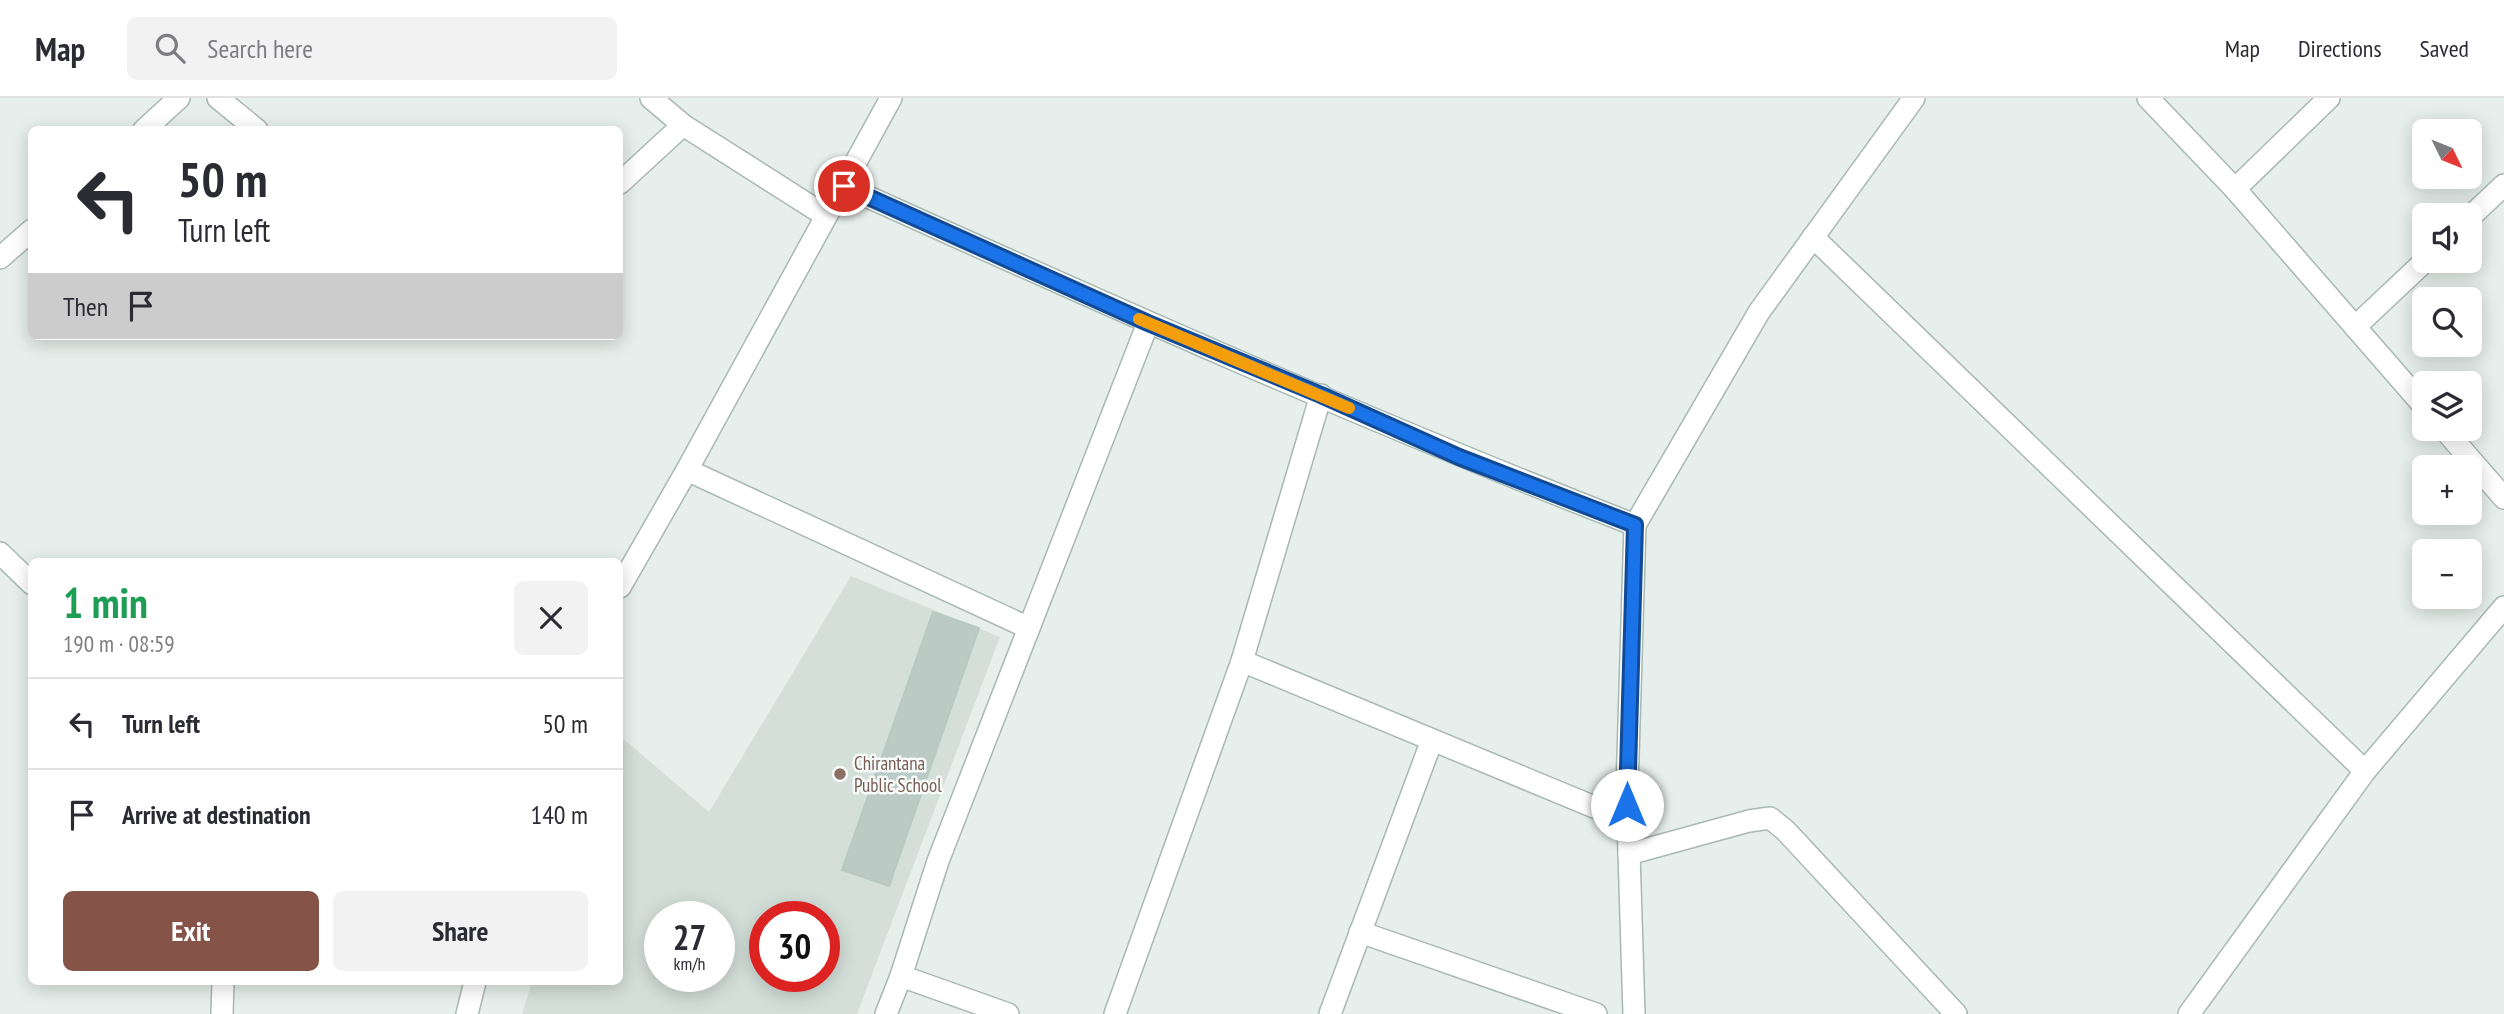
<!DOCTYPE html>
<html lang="en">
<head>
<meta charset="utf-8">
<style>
	body { margin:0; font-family:"PT Sans Narrow",sans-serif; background:#f2f2f3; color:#2b2b33; height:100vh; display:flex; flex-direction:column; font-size:26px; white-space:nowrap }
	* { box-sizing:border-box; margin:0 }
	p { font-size:23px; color:#7c7c81 }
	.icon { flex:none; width:38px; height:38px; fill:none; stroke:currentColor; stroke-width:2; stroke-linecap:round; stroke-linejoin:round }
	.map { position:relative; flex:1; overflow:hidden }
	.drawer { position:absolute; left:28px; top:460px; width:595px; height:427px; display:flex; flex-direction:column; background:#fff; border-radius:10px; box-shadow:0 4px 18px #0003 }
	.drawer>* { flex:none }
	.guide { position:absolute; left:28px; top:28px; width:595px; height:214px; border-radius:10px; box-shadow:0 4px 18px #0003; background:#fff; color:#2b2b33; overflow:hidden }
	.needle { width:46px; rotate:133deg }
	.fabs { position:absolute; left:2412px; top:21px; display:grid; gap:14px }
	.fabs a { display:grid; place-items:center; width:70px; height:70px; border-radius:10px; background:#fff; box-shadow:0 4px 18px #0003; font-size:35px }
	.speed { position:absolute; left:644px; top:803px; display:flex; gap:14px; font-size:35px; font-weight:700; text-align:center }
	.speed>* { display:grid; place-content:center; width:91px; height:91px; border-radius:50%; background:#fff; box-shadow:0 4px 18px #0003; line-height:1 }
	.speed small { font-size:18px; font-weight:400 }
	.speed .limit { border:10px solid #d22; background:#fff; color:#111 }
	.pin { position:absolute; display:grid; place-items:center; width:60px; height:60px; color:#fff; margin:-30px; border:4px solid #fff; border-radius:50%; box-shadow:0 2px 7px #0007 }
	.me { position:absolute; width:77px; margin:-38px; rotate:0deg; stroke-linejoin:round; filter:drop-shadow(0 0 5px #0008) }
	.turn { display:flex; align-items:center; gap:24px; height:147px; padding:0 35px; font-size:32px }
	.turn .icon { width:91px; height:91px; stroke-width:2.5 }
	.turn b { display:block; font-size:49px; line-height:60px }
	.then { display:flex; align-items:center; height:66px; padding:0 35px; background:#0003; gap:14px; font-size:26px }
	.round { display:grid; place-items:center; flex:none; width:74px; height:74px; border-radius:10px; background:#f2f2f3 }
	.summary { display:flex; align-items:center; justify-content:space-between; height:119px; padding:0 35px }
	h1 { font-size:42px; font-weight:700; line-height:52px; color:#1e9e55 }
	.primary-button { display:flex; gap:14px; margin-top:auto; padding:14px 35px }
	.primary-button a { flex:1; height:80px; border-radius:10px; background:#855347; color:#fff; font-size:28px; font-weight:700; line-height:80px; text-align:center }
	.primary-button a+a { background:#f2f2f3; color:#2b2b33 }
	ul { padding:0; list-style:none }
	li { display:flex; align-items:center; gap:21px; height:91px; padding:0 35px; border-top:2px solid #e1e1e2 }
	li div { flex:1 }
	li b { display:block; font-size:26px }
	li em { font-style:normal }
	header { display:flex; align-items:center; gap:42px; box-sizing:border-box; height:98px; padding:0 35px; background:#fff; border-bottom:2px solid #e1e1e2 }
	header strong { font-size:33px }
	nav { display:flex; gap:38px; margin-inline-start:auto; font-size:24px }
	.search { width:490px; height:63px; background:#f2f2f3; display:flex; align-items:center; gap:18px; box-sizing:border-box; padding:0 24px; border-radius:10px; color:#7c7c81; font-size:26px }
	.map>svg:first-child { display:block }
	.built { fill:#d4dfda; fill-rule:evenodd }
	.building { fill:#bbcac4; stroke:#b8c9c2; stroke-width:2 }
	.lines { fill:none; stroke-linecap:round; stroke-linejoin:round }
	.minor-casing { stroke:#a8b8b2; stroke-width:24 }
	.minor { stroke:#fff; stroke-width:21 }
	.route-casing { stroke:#114b97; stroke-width:18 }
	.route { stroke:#1a73e8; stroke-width:12 }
	.slow { stroke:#f59e0b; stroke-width:12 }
	.education-dot { fill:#8d6e63; stroke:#f7fbf9; stroke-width:2.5 }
	.labels { text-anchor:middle; stroke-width:5; stroke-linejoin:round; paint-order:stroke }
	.education-label { font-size:19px; fill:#785e54; stroke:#f7fbf9; text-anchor:start }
</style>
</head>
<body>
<header>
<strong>Map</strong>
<div class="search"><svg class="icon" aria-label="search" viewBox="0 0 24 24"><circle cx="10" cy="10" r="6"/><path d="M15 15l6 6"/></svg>Search here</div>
<nav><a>Map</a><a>Directions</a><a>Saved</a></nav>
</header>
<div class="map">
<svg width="2504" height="916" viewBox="0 0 2504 916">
	<rect width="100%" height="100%" fill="#e6efeb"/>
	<!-- built -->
	<path class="built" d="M851,478L1000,539L857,916H522L532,884H620V638L709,714ZM660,819H719V878H660ZM765,819H824V878H765Z"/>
	<!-- building -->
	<polygon class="building" points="933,514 979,530 889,788 842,772"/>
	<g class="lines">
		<defs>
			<g id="minor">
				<polyline points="218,0 257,32"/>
				<polyline points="651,0 683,27 826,118"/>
				<polyline points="2148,0 2235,91 2424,308"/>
				<polyline points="144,32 179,0"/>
				<polyline points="620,85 683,27"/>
				<path d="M844,88C1105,206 1367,323 1635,427"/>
				<polyline points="2235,91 2329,0"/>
				<polyline points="2469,120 2504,87"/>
				<polyline points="1813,139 2365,673"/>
				<polyline points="0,160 32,132"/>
				<polyline points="2355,229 2425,163"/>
				<polyline points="2444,331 2504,400"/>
				<polyline points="687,372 1029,530"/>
				<polyline points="0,455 32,486"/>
				<polyline points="620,489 687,372 891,0"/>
				<polyline points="1242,563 1321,297"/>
				<polyline points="1629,756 1749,723 1770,720 1785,732 1956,916"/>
				<polyline points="1360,834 1596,916"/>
				<polyline points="901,878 1008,916"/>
				<polyline points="222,916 223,884"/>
				<polyline points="467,916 475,884"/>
				<polyline points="886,916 901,878 938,763 1148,225"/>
				<polyline points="1115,916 1242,563 1628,723"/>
				<polyline points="1330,916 1432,642"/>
				<polyline points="1634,916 1627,691 1635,427 1759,214 1914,0"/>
				<polyline points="2189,916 2365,673 2504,509"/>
			</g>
		</defs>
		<!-- minor casing -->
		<use href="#minor" class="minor-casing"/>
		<!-- minor -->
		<use href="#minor" class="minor"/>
	</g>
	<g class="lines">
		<defs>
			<polyline id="route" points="844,88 1148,225 1321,297 1459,359 1635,427 1627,707"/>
		</defs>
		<!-- route casing -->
		<use href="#route" class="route-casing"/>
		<!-- route -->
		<use href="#route" class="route"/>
		<!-- slow -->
		<polyline class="slow" points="1139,221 1349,310"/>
	</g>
	<!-- markers -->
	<circle class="education-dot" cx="840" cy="676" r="7"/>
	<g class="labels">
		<!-- education labels -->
		<g class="education-label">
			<text x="854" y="672">Chirantana<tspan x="854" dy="22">Public School</tspan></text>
		</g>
	</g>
</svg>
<div class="fabs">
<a><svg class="needle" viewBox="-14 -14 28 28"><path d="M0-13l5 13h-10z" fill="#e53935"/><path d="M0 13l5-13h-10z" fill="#7c7c81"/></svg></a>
<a><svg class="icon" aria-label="sound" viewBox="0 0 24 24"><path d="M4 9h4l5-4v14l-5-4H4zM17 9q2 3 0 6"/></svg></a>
<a><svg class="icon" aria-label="search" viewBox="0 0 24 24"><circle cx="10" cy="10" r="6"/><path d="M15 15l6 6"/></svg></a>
<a><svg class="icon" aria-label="layers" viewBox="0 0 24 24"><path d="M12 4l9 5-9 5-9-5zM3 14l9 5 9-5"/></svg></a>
<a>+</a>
<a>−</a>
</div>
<div class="speed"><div>27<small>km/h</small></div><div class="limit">30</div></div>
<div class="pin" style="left:844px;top:88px;background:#d93025"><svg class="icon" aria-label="arrive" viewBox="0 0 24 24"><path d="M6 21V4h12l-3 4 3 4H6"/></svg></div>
<svg class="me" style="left:1627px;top:707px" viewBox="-20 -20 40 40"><circle r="19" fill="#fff"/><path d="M0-13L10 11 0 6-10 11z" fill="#1a73e8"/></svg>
<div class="guide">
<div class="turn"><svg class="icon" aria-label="left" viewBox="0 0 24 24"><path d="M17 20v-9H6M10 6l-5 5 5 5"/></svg><div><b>50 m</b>Turn left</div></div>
<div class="then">Then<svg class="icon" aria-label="arrive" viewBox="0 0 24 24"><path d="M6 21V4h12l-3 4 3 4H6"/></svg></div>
</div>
<section class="drawer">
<div class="summary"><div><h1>1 min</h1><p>190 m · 08:59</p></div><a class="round"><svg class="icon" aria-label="close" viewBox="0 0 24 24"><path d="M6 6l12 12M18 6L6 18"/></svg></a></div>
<ul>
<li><svg class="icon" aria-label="left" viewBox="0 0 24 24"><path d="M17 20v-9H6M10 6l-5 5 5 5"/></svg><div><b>Turn left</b></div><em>50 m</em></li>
<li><svg class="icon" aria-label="arrive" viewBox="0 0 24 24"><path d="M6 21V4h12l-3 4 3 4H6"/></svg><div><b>Arrive at destination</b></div><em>140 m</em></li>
</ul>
<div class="primary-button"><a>Exit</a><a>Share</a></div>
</section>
</div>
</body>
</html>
